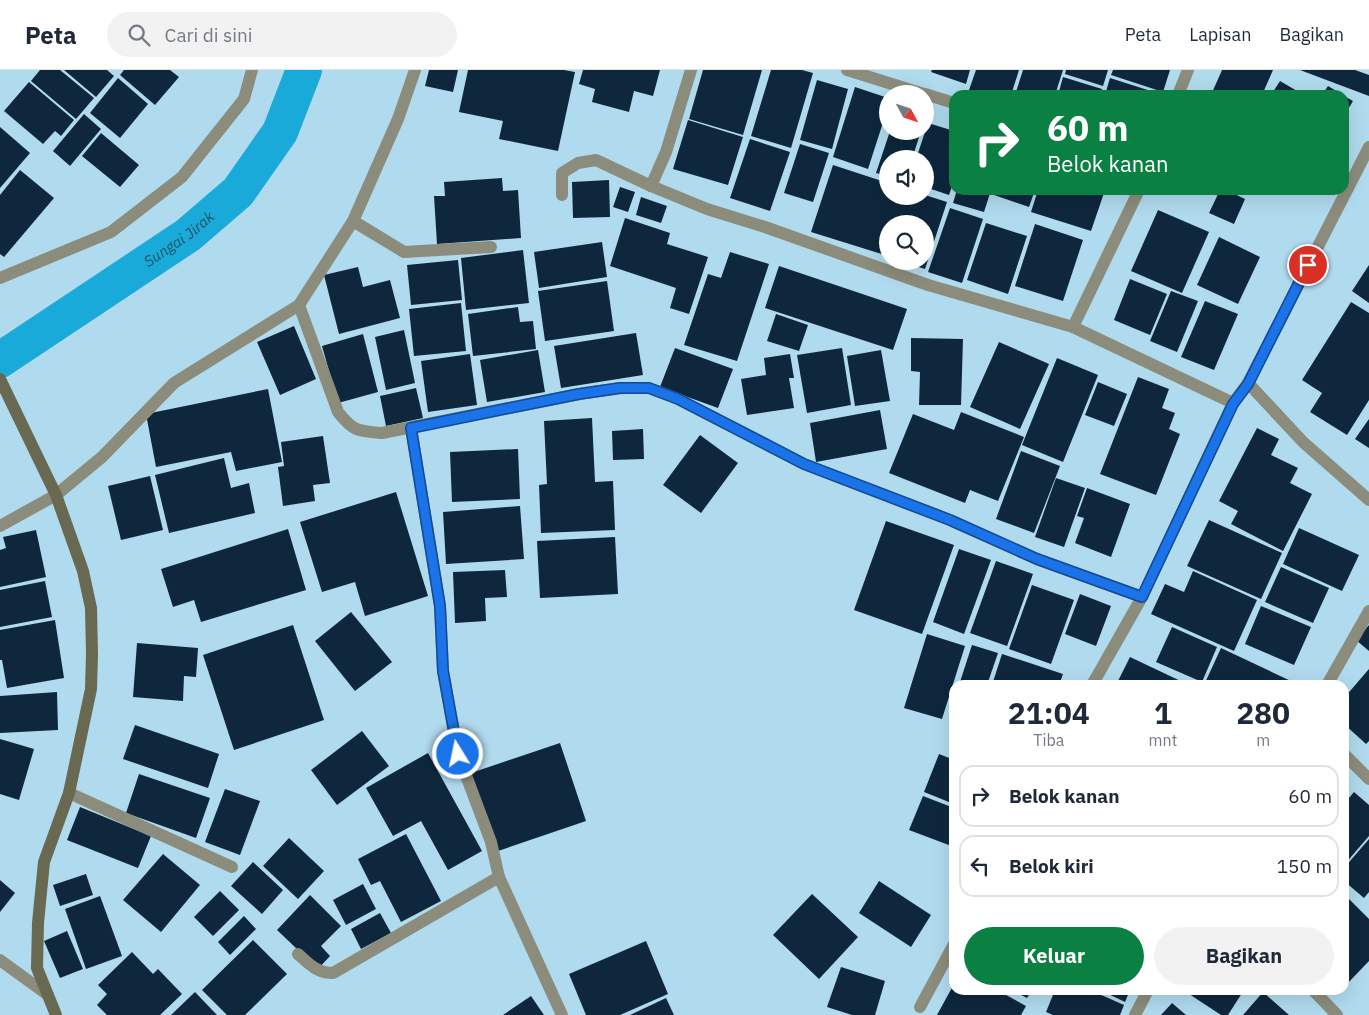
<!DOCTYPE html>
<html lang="id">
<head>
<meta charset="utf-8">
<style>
	body { margin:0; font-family:"IBM Plex Sans",sans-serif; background:#f2f2f3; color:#1f2937; height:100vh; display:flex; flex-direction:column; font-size:19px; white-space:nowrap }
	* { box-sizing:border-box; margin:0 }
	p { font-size:16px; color:#747a83 }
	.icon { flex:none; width:28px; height:28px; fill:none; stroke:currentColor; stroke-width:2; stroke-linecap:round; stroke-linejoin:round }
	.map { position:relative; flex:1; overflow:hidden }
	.sheet { position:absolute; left:949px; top:610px; width:400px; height:315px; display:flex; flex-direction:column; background:#fff; border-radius:15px; box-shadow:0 5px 20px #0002 }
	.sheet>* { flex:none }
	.hud { position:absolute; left:949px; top:20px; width:400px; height:105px; border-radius:15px; box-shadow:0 5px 20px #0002; background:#0b8043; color:#fff; overflow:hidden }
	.needle { width:32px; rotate:130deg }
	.buttons { position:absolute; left:879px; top:15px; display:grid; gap:10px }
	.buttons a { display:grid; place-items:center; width:55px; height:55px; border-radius:50%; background:#fff; box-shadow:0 5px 20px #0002; font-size:25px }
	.pin { position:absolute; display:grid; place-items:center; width:42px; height:42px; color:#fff; margin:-21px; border:2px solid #fff; border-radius:50%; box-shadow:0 1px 5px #0007 }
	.me { position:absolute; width:55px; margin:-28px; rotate:350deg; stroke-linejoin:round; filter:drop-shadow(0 0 4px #0008) }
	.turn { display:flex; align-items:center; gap:18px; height:105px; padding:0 15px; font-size:22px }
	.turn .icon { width:65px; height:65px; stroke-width:2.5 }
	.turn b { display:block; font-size:35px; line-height:42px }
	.eta { display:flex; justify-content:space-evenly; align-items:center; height:85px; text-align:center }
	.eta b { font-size:30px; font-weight:700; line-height:35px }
	.button { display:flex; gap:10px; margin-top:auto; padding:10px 15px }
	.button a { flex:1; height:58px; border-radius:30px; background:#0b8043; color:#fff; font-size:20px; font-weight:700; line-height:58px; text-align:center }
	.button a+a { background:#f2f2f3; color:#1f2937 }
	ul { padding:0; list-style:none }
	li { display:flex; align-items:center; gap:15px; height:62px; margin:0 10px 8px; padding:0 5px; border:2px solid #e0e1e3; border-radius:15px }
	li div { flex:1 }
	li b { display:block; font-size:19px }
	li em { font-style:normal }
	header { display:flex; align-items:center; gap:30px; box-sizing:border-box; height:70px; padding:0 25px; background:#fff; border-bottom:1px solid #e0e1e3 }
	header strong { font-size:24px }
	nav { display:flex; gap:28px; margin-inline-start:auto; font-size:18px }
	.search { width:350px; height:45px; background:#f2f2f3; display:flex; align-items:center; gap:12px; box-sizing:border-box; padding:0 18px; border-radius:28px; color:#747a83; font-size:19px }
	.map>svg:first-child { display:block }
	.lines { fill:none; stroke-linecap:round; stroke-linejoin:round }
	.canal { stroke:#19aad9; stroke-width:36 }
	.building { fill:#0e273d }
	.service { stroke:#8b8c7b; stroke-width:12 }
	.minor { stroke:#8b8c7b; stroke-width:12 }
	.secondary { stroke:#696952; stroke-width:12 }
	.route-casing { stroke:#114b97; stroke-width:12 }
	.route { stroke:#1a73e8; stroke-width:9 }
	.labels { text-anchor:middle; stroke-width:5; stroke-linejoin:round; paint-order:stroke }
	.water-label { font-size:15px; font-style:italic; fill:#205468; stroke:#e6f7ff }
</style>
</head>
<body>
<header>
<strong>Peta</strong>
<div class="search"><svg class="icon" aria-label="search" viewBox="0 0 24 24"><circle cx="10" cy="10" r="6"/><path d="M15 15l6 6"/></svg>Cari di sini</div>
<nav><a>Peta</a><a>Lapisan</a><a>Bagikan</a></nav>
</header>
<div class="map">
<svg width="1369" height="945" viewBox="0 0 1369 945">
	<rect width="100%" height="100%" fill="#b0daee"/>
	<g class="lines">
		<!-- canal -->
		<path class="canal" id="s1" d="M0,290L188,165L238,122L280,62L304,0"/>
	</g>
	<!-- building -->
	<g class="building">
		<polygon points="40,0 60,0 94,28 76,49 31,11"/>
		<polygon points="64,0 107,0 114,6 96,27"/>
		<polygon points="124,0 170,0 179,7 155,35 120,5"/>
		<polygon points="429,0 458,0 453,22 425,16"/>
		<polygon points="468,0 564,0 575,2 558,81 499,69 503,51 459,42"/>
		<polygon points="583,0 660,0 653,26 634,21 629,42 592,32 595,19 579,14"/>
		<polygon points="703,0 762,0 743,65 689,49"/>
		<polygon points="771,0 802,0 813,3 791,78 751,66"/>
		<polygon points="932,0 970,0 966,14 931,2"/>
		<polygon points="976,0 1019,0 1011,25 974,25 968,23"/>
		<polygon points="1023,0 1063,0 1055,25 1015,25"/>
		<polygon points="1066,0 1108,0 1103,16 1065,4"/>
		<polygon points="1113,0 1170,0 1163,22 1111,5"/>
		<polygon points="1222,0 1273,0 1262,25 1211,25"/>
		<polygon points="1300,0 1355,0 1369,5 1369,26"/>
		<polygon points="1063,7 1102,19 1100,25 1058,25"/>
		<polygon points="118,8 148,34 120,68 90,43"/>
		<polygon points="1110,8 1154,22 1153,25 1105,25"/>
		<polygon points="817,10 848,19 832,79 800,70"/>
		<polygon points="1280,11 1304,25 1271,25"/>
		<polygon points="29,12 74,50 61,66 55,61 43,74 4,41"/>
		<polygon points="1328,16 1343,25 1322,25"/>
		<polygon points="855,17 888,28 888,37 868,99 833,87"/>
		<polygon points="1344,26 1353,31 1344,46"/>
		<polygon points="84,44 101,59 70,96 53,81"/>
		<polygon points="688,50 743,67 728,115 673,99"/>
		<polygon points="928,53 954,61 954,111 949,125 925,117 925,89 916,89"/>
		<polygon points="0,57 30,83 0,118"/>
		<polygon points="890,61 921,61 912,89 888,89 888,106 876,103"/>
		<polygon points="101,63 139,95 120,117 82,86"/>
		<polygon points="750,69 790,82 770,141 730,128"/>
		<polygon points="800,74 829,83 813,132 784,123"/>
		<polygon points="833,95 888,113 888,126 925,125 947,132 925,199 903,192 925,191 925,154 888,154 888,186 811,162"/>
		<polygon points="20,100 54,128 4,187 0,184 0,125"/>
		<polygon points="502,108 503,121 518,120 521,168 437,174 434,126 445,126 444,112"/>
		<polygon points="609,110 610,147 573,148 572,112"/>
		<polygon points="620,117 635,122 628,142 613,137"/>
		<polygon points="957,120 991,120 984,142 953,133"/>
		<polygon points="996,120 1035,120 1029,137 994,125"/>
		<polygon points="1038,120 1105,120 1091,161 1031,142"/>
		<polygon points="1220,120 1226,120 1245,129 1234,154 1209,143"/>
		<polygon points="641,127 667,136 661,153 636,145"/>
		<polygon points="950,138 983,149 962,213 928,202"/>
		<polygon points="1158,140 1209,162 1182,223 1131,201"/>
		<polygon points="625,148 670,163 667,174 708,187 689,244 670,238 676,218 610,196"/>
		<polygon points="986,153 1027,166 1008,224 967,210"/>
		<polygon points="1035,154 1083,170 1063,231 1015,216"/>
		<polygon points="1219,167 1260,187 1238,234 1197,215"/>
		<polygon points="602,172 607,207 539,218 534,182"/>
		<polygon points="523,180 529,233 466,240 461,188"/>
		<polygon points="730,182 769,194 737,291 684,275 708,204 721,208"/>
		<polygon points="458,190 462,230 411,235 407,195"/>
		<polygon points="1369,195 1369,233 1352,221"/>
		<polygon points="779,196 907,239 893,280 765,238"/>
		<polygon points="358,197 363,217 390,210 400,248 339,264 324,205"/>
		<polygon points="1130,209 1167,224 1150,265 1114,250"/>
		<polygon points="607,211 614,261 545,271 538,221"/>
		<polygon points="1171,221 1198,231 1177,282 1150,271"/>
		<polygon points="1205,231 1238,244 1214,300 1181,287"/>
		<polygon points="1351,232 1369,243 1369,330 1347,365 1310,342 1322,323 1302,310"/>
		<polygon points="461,233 466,281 414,286 409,239"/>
		<polygon points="518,237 520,252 533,251 536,279 473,286 468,244"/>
		<polygon points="776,244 808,255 799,281 767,271"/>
		<polygon points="294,256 316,309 280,325 257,272"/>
		<polygon points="404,260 415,313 386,320 375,267"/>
		<polygon points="636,263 643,305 561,318 554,276"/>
		<polygon points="363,264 378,322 338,333 322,276"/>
		<polygon points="911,268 963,269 961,335 919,335 920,302 911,301"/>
		<polygon points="999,272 1049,294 1020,359 970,337"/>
		<polygon points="675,278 733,299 718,338 660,317"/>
		<polygon points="842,278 851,335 807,343 797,285"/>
		<polygon points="538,280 545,322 487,332 480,290"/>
		<polygon points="881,280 890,331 855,336 847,286"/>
		<polygon points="470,284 477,335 428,342 421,291"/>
		<polygon points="790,284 794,308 789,308 794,338 747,345 741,309 766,305 764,288"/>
		<polygon points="1057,288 1098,305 1063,392 1022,375"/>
		<polygon points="1138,307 1169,319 1162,338 1175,343 1169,359 1180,364 1156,425 1100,404"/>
		<polygon points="1098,312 1127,324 1114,356 1085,345"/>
		<polygon points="416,318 423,348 386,356 380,326"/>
		<polygon points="268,319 282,392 236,401 231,382 156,397 146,344"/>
		<polygon points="880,340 887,379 816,392 810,353"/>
		<polygon points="961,342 1024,367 998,431 970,420 965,433 889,403 913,344 954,360"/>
		<polygon points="592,348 595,412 613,411 615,460 541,463 539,415 547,414 544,351"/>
		<polygon points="1369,349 1369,378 1355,369"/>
		<polygon points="1257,358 1279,369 1271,385 1298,398 1290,413 1312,424 1283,481 1231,454 1238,441 1219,431"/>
		<polygon points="643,359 644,389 613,390 612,361"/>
		<polygon points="700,365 738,393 701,443 663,415"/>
		<polygon points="323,366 330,413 313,415 315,431 283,436 278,397 284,396 281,372"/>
		<polygon points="518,379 520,429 452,432 450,382"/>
		<polygon points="1021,381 1060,396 1034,463 996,449"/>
		<polygon points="224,388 231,418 249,413 255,443 169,463 155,405"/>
		<polygon points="150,406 163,460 121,470 108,416"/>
		<polygon points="1056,408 1085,418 1064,477 1035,467"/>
		<polygon points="1087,418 1130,434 1111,487 1075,473 1084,448 1077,446"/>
		<polygon points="396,422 428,526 365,546 355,512 322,522 300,452"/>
		<polygon points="520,436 524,489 446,494 443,442"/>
		<polygon points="1209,450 1282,483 1261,529 1187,496"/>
		<polygon points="886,451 954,475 922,564 854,540"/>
		<polygon points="1299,458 1359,485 1342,521 1283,494"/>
		<polygon points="288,459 306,520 201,552 194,530 173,537 161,499"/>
		<polygon points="36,460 46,507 0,517 0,480 6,478 3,467"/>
		<polygon points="615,467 618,524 540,528 537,471"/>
		<polygon points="959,479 991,490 964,564 933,552"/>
		<polygon points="996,491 1033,504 1007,576 970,563"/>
		<polygon points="1281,497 1329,518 1313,553 1265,532"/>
		<polygon points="505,500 507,527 485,528 486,551 455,553 453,502"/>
		<polygon points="1193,501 1257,530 1234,581 1151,544 1165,514 1184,522"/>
		<polygon points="45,511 52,547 0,557 0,520"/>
		<polygon points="1032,515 1074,530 1051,594 1009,579"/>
		<polygon points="1080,524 1111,536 1096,576 1065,564"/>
		<polygon points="1261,536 1311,557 1294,595 1245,574"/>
		<polygon points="351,542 392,592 355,621 315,571"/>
		<polygon points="55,550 64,608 7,618 2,590 0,590 0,560"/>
		<polygon points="293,555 324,650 234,680 203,585"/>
		<polygon points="1369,555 1369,581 1356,570"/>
		<polygon points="1172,557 1217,577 1202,612 1156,592"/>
		<polygon points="927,564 965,576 942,649 904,638"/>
		<polygon points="137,573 198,578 196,607 184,606 183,631 133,627"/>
		<polygon points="972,575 998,583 987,615 959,615"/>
		<polygon points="1221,578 1293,612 1291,615 1204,615"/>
		<polygon points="1002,584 1063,604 1059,615 992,615"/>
		<polygon points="1130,587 1189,615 1116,615"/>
		<polygon points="1369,599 1369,671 1366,674 1344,654 1344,628"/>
		<polygon points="57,622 58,660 0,663 0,626"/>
		<polygon points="135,655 219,684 208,718 123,689"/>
		<polygon points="362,661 389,696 337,735 311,700"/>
		<polygon points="0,669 34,679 19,730 0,724"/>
		<polygon points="560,673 586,751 498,781 471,703"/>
		<polygon points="428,683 482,781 448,800 421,751 393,766 366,718"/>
		<polygon points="939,684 954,690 954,734 924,722"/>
		<polygon points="139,704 210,728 196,768 126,743"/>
		<polygon points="225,719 260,731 240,785 205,772"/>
		<polygon points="1354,722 1369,735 1369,766 1344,795 1344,734"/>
		<polygon points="923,726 954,738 954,777 909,760"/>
		<polygon points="80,737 151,766 138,798 67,770"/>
		<polygon points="406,764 441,831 401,852 380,811 371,815 358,789"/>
		<polygon points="289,768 324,801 298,829 263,796"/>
		<polygon points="1369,769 1369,822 1364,828 1344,811 1344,798"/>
		<polygon points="163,784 200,815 161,862 123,830"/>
		<polygon points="253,792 283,820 262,844 231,816"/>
		<polygon points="86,804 93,825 60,836 53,815"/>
		<polygon points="0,810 15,823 0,842"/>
		<polygon points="879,811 931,845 911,877 859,843"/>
		<polygon points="363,814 376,839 346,855 333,830"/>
		<polygon points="220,821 239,840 213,866 194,847"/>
		<polygon points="812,824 858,867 819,909 773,865"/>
		<polygon points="310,825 341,856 321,876 330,886 318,899 277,860"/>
		<polygon points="100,826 122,886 86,899 65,839"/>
		<polygon points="1349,829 1369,849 1369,891 1346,915 1344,912 1344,834"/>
		<polygon points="380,843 391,863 361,879 351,859"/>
		<polygon points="244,846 256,859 230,885 218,872"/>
		<polygon points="67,861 83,899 60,908 44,871"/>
		<polygon points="253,870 287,904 245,945 227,945 202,920"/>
		<polygon points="646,871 668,924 620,945 586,945 569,904"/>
		<polygon points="132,882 153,904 158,899 182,924 160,945 107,945 97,935 107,924 98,915"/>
		<polygon points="841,897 885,911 875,945 852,945 827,937"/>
		<polygon points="954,914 954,920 997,920 1026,936 1021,945 937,945"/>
		<polygon points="1012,920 1032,920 1027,928"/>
		<polygon points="1055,920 1090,920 1124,935 1120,945 1053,945 1046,942"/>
		<polygon points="1100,920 1130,920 1125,932"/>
		<polygon points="1183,920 1244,920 1228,945 1221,945"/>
		<polygon points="195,922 217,945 171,945"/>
		<polygon points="1263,922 1289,945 1243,945"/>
		<polygon points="531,926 544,945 503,945"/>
		<polygon points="666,928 674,945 630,945"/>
		<polygon points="1172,933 1186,945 1161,945"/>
	</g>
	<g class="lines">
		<!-- service -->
		<polyline class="service" points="562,125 562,103 578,93 596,90 651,116"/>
		<!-- minor -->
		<g class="minor">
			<polyline points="691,0 666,82 651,116 707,139 765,157 928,215 1073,257 1233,333"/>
			<polyline points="847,0 924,24"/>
			<polyline points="925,24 954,33"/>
			<polyline points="1178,25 1188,0"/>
			<polyline points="353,151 404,182 491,177"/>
			<polyline points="0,208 111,162 182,107 244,29 252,0"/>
			<path d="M299,235L338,342C353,361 357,361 382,363L579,324L621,318H649L678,329L804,394L950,450L1037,489L1142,527"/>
			<polyline points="1073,257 1139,120"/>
			<polyline points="1248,313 1303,372 1369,430"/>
			<polyline points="0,456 56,425 102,387 174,313 299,235 353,151 398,49 415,0"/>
			<polyline points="1092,615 1142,527 1233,333 1248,313 1369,77"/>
			<polyline points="1327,615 1369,541"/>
			<polyline points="1344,684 1369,709"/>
			<polyline points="69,723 232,797"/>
			<polyline points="499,807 562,945"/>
			<path d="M298,884C309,894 317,903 333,903L499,807L491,772L458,684L443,601L440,536L411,358"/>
			<polyline points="0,890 48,925"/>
			<polyline points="1313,920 1337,945"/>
			<polyline points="920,937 954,874"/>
			<polyline points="1135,945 1148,920"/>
		</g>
		<!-- secondary -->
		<polyline class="secondary" points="0,309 56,425 83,501 91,538 92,584 91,619 69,723 44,792 38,853 37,898 56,945"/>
	</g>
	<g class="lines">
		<defs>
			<polyline id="route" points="458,684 443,601 440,536 411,358 579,324 620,318 649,318 678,329 804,394 950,450 1037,489 1142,527 1233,334 1248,314 1308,195"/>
		</defs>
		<!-- route casing -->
		<use href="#route" class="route-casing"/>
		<!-- route -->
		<use href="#route" class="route"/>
	</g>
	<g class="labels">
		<!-- water labels -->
		<g class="water-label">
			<text dy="5" stroke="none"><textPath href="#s1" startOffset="216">Sungai Jirak</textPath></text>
		</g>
	</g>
</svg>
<div class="buttons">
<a><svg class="needle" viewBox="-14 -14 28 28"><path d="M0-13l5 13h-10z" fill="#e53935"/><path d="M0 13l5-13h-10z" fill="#747a83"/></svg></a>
<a><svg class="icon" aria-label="sound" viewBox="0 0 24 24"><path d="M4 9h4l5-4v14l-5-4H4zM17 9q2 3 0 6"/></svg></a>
<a><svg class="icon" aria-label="search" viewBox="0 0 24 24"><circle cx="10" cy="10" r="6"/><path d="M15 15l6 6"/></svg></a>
</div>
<div class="pin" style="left:1308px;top:195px;background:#d93025"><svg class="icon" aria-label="arrive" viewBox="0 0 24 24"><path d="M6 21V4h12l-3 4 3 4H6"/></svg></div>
<svg class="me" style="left:458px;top:684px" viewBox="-20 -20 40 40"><circle r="17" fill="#1a73e8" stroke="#fff" stroke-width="3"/><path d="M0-11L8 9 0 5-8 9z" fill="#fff"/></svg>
<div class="hud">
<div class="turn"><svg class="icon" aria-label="right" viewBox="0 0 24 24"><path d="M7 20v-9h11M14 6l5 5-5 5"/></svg><div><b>60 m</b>Belok kanan</div></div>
</div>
<section class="sheet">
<div class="eta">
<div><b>21:04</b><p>Tiba</p></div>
<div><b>1</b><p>mnt</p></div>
<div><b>280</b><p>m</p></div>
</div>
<ul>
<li><svg class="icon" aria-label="right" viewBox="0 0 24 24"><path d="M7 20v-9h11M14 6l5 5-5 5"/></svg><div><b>Belok kanan</b></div><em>60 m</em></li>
<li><svg class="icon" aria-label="left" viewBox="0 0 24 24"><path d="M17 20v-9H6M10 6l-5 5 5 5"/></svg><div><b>Belok kiri</b></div><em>150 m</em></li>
</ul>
<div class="button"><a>Keluar</a><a>Bagikan</a></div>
</section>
</div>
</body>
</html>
